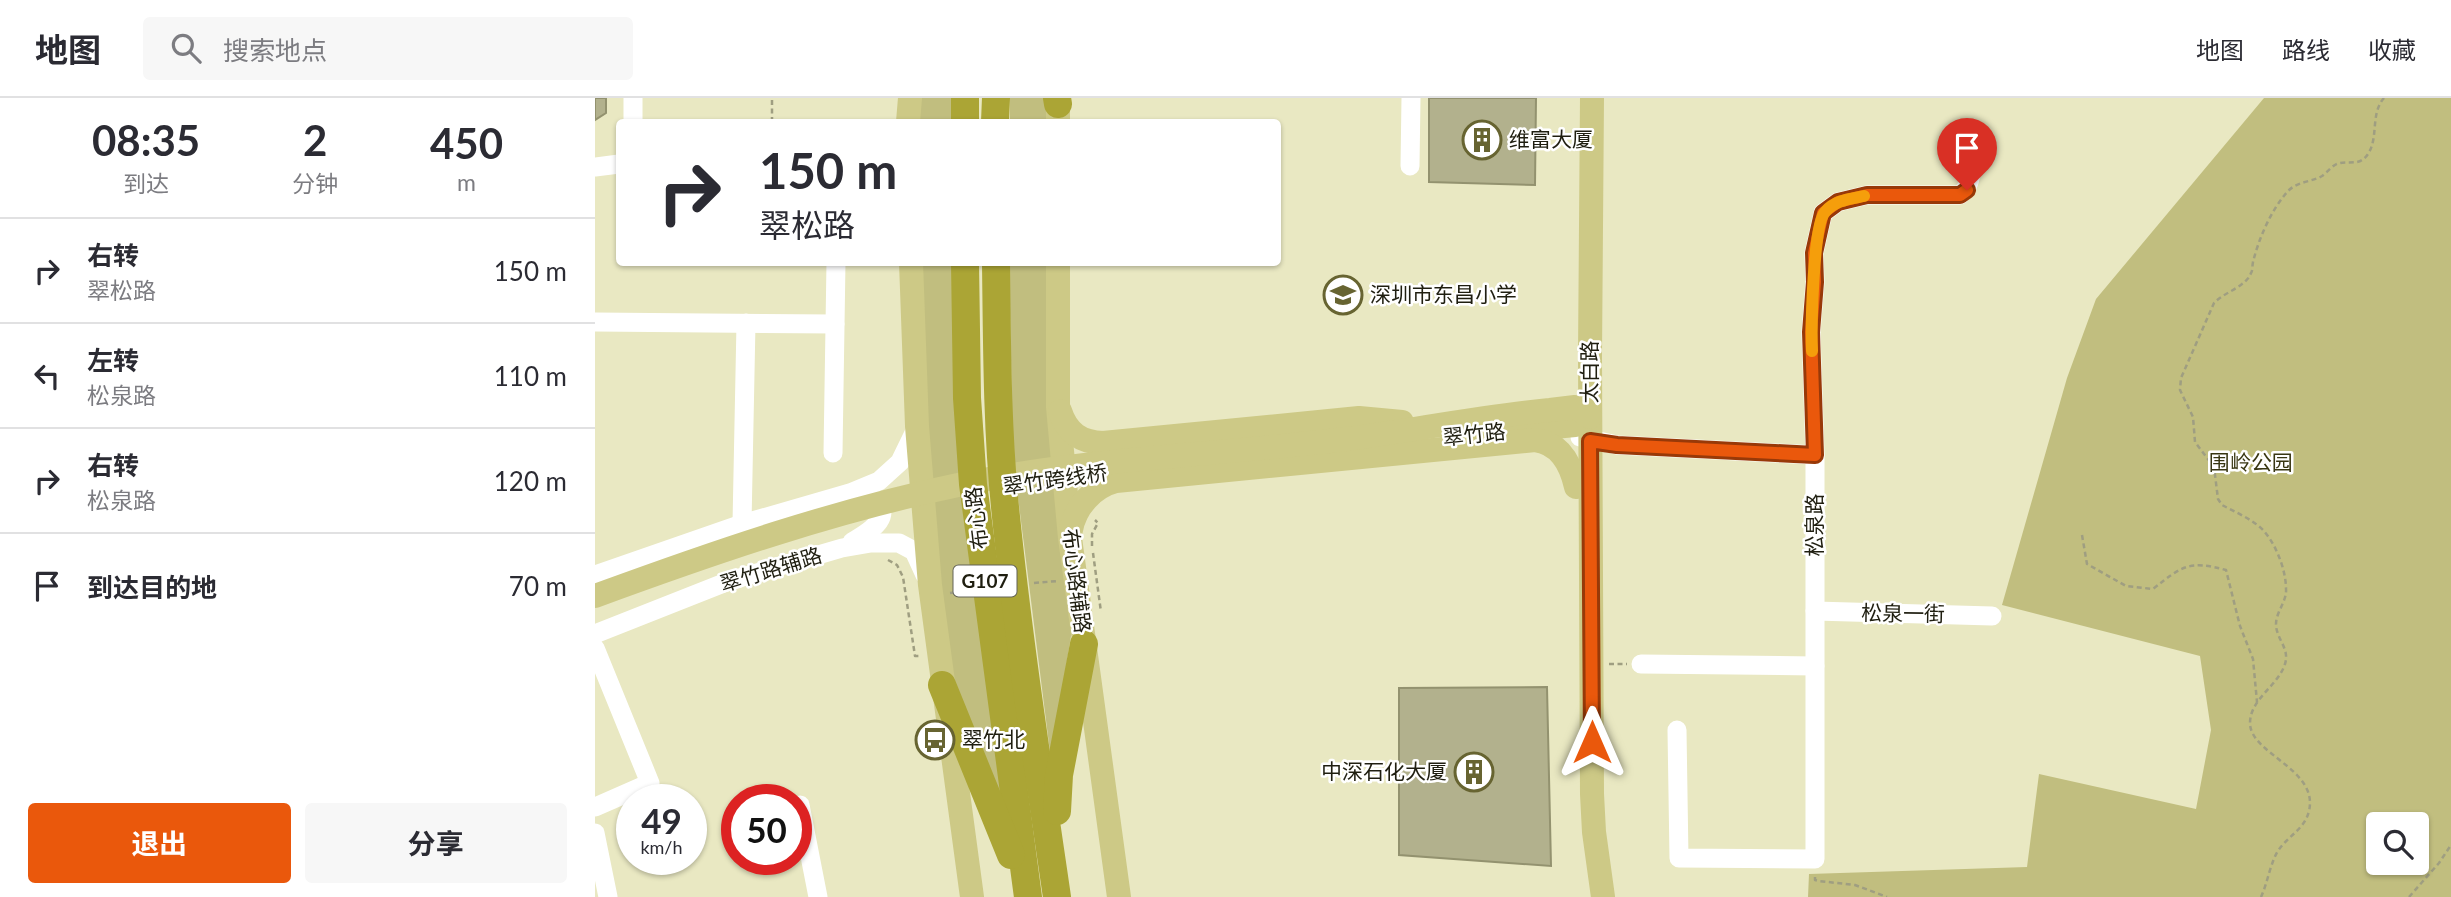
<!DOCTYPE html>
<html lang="zh">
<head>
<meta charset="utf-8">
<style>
	body { margin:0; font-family:Lato,"Noto Sans SC",sans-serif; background:#f7f7f7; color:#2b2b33; height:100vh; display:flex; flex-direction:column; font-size:26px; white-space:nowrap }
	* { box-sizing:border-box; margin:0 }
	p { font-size:23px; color:#7c7c81 }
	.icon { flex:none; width:38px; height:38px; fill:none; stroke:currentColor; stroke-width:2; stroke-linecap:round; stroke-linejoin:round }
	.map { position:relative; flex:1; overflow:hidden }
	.side { display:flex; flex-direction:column; background:#fff; width:595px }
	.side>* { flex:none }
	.hud { position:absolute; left:21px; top:21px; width:665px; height:147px; border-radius:7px; box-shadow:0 2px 5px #0004; background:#fff; color:#2b2b33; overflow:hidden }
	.tools { position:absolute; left:1771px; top:714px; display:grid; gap:14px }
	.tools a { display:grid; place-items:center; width:63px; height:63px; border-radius:7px; background:#fff; box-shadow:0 2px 5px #0004; font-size:35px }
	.speed { position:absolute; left:21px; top:686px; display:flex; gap:14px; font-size:35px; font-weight:700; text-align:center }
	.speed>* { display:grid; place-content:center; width:91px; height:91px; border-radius:50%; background:#fff; box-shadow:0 2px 5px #0004; line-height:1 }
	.speed small { font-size:18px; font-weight:400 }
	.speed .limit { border:10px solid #d22; background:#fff; color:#111 }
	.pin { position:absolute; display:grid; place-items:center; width:60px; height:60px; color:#fff; margin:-72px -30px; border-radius:50% 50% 50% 0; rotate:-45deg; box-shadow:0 0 7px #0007 }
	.pin .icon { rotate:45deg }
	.me { position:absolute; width:77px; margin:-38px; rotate:0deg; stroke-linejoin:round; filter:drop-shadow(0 0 5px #0008) }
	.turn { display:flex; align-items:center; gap:24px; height:147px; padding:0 28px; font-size:32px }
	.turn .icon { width:91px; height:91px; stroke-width:2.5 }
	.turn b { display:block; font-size:49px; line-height:60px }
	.eta { display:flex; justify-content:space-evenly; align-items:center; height:119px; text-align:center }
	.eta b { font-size:42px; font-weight:700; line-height:49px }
	.primary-button { display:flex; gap:14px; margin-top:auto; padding:14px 28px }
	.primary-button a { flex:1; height:80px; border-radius:7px; background:#ea580c; color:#fff; font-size:28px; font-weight:700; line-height:80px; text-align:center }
	.primary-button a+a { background:#f7f7f7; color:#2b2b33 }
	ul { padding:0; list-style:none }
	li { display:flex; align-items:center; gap:21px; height:105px; padding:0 28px; border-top:2px solid #e1e1e2 }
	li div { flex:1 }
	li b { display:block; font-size:26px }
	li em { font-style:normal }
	header { display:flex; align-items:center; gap:42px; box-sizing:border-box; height:98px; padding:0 35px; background:#fff; border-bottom:2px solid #e1e1e2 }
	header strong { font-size:33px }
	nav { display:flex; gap:38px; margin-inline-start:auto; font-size:24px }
	.search { width:490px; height:63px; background:#f7f7f7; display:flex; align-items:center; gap:18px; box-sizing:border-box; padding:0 24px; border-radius:7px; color:#7c7c81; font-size:26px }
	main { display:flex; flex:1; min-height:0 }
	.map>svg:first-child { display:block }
	.green { fill:#c1be7f; fill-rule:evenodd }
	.building { fill:#b2b18d; stroke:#93926f; stroke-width:2 }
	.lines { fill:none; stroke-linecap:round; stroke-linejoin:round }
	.path { stroke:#9f9e81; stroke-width:2.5; stroke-dasharray:5 3.5; stroke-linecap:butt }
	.minor { stroke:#fff; stroke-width:19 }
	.major { stroke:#cdc986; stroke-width:24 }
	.highway { stroke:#aba535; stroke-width:28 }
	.route-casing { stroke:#983908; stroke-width:18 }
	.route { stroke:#ea580c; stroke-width:12 }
	.slow { stroke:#f59e0b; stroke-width:12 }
	.labels { text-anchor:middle; stroke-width:5; stroke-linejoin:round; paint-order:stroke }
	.shield { fill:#fff; stroke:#626258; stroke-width:2 }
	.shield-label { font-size:19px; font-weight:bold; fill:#1f1e10 }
	.poi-label { font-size:21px; fill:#1f1e10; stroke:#fff; text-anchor:start }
	.street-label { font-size:21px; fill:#1f1e10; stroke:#fff }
	.park-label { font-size:21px; fill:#383612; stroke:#fff }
</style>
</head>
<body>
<header>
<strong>地图</strong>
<div class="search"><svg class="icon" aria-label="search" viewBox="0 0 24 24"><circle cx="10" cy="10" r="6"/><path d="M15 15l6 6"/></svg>搜索地点</div>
<nav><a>地图</a><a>路线</a><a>收藏</a></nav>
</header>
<main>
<section class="side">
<div class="eta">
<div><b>08:35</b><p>到达</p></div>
<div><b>2</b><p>分钟</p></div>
<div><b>450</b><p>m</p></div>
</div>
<ul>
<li><svg class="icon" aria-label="right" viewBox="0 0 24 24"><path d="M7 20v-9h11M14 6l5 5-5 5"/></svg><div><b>右转</b><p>翠松路</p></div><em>150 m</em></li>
<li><svg class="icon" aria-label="left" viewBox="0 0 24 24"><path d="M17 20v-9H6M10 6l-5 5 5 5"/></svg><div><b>左转</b><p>松泉路</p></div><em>110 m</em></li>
<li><svg class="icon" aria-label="right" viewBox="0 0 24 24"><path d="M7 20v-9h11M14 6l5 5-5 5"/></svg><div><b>右转</b><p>松泉路</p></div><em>120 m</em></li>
<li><svg class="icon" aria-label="arrive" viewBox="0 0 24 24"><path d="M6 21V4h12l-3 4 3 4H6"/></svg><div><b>到达目的地</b></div><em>70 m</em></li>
</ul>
<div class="primary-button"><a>退出</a><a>分享</a></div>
</section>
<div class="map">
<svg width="1856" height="799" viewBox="0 0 1856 799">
	<rect width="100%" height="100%" fill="#e9e8c2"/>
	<!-- green -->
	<g class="green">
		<rect x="325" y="0" width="34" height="24"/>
		<polygon points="415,0 453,0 454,24 415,24"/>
		<path d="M1669,0H1856V799H1213L1214,776L1432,769L1444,676L1601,711L1616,632L1605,558L1407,507L1472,280L1501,201ZM1822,726V765H1783V726Z"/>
		<polygon points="326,165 360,165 411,722 351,581 340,485"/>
		<polygon points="414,165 452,165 477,532 456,662 418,359"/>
	</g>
	<!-- building -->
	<g class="building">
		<polygon points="0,0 11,0 11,15 0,22"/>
		<polygon points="834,0 941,0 940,87 834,84"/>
		<polygon points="952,589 956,768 804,757 804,590"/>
	</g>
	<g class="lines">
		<!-- path -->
		<g class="path">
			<polyline points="177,24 177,0"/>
			<path d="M1487,437L1492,466L1531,488L1558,491C1587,468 1594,462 1631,472L1645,528L1658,561L1662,604"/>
			<polyline points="497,448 497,436 503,425 500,422"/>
			<polyline points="498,455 506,514"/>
			<polyline points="293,462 302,467 308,479 320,558 325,558"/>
			<polyline points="439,485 463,483"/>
			<polyline points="355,495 373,493"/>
			<polyline points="1014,566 1032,566"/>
			<polyline points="1220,779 1220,782 1224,783 1260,787 1292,799"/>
			<path d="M1666,799C1673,784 1676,761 1685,750C1695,737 1710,730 1714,713C1724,671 1655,656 1655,625C1655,601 1683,588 1690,566C1695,550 1681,541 1681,526C1681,514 1692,503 1691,491C1691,472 1681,446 1668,432C1657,421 1640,414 1627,407L1623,401L1619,369L1600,344L1598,319L1585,292L1586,280L1619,205C1629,194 1651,189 1656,175C1658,172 1657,168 1658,164C1664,140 1676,112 1693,93C1703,83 1717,84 1727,78C1733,74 1738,66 1745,65C1756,63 1765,68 1773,56C1784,39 1775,16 1789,0"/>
			<polyline points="1814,799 1844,765 1856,747"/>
		</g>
		<!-- minor -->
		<g class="minor">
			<polyline points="38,24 38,0"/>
			<polyline points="815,68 816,0"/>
			<polyline points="0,69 24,66"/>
			<polyline points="0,224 240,226"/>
			<polyline points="985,339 1022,347 1220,357"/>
			<polyline points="238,355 241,164"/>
			<polyline points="147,426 151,225"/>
			<path d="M257,444C276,433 304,416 273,396"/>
			<polyline points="0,477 147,426 255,395 284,383 305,364 322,329"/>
			<polyline points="1220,513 1397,518"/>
			<polyline points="0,536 134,483 247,450 276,445 304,445 319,453 330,477"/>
			<polyline points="0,550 55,685 0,709"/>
			<polyline points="1046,566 1220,568"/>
			<path d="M1082,632L1084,760L1220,761V357L1216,234L1220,184L1219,155L1228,115L1243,104L1272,97H1365C1378,87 1377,68 1377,53"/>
			<polyline points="205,707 223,799"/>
			<polyline points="0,735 13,799"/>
		</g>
		<!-- major -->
		<g class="major">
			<polyline points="463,0 463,24"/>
			<polyline points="997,0 995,258 997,696 999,734 1008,799"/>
			<polyline points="313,24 315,0"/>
			<polyline points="316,164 322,328 335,487 377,799"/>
			<polyline points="463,164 463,309 475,440 524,799"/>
			<path d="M465,313C472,335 486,344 508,345L764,320L807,324"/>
			<polyline points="887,336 980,327 995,319"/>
			<path d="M476,432C480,409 498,389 521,383L940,342C965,345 976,366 981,389"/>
			<path d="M0,498C120,454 239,413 363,387C497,359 633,357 767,339C830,330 892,318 955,312L980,309L995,319"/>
		</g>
		<!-- highway -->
		<g class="highway">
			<polyline points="462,0 463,6"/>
			<polyline points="370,24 370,0"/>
			<polyline points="400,24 401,0"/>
			<polyline points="370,164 372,300 378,386 433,799"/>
			<path d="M401,164C402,246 402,328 410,409C423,539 443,669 462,799"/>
			<polyline points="347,587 416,757"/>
			<polyline points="462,713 464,677 489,546"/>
		</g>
	</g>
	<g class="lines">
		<defs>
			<polyline id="route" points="997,644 995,343 1022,347 1220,357 1216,234 1220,184 1219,155 1228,115 1243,104 1272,97 1365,97 1372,92"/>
		</defs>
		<!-- route casing -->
		<use href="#route" class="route-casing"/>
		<!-- route -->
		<use href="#route" class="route"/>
		<!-- slow -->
		<path class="slow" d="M1217,253C1216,230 1218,127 1230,114C1240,102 1255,101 1269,98"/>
	</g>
	<!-- icons -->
	<defs>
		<symbol id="building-ring" viewBox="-11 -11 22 22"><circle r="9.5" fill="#fff" stroke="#676431" stroke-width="1.5"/><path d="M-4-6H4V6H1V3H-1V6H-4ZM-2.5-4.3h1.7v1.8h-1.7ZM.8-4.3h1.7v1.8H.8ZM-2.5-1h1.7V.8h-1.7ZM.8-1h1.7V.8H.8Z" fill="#676431"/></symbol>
		<symbol id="school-ring" viewBox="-11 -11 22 22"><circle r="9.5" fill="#fff" stroke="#676431" stroke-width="1.5"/><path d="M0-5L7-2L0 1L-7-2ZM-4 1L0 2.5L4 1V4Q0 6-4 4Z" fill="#676431"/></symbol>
		<symbol id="bus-ring" viewBox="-11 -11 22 22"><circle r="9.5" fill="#fff" stroke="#676431" stroke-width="1.5"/><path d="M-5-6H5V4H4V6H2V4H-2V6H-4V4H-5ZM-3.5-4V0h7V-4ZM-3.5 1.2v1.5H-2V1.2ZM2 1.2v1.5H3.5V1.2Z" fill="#676431"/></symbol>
	</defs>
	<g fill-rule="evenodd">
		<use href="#building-ring" x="865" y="20" width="44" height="44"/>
		<use href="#school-ring" x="726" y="175" width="44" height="44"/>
		<use href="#bus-ring" x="318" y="620" width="44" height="44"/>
		<use href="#building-ring" x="857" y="652" width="44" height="44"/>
	</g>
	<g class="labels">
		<!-- shield labels -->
		<rect class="shield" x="358.5" y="467.5" width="63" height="31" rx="5"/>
		<g class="shield-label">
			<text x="390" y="490">G107</text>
		</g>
		<!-- poi labels -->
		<g class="poi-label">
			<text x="914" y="49">维富大厦</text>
			<text x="775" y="204">深圳市东昌小学</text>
			<text x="367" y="649">翠竹北</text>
			<text x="852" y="681" text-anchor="end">中深石化大厦</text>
		</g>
		<!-- street labels -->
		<g class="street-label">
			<text transform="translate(995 274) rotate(-90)" y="7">太白路</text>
			<text transform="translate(879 337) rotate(-6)" y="7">翠竹路</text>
			<text transform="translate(460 382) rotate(-8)" y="7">翠竹跨线桥</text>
			<text transform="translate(382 420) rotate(-97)" y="7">布心路</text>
			<text transform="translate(1220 427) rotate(-90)" y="7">松泉路</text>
			<text transform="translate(176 472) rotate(-17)" y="7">翠竹路辅路</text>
			<text transform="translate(481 483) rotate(83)" y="7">布心路辅路</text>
			<text transform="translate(1308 516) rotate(1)" y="7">松泉一街</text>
		</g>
		<!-- park labels -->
		<g class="park-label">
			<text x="1656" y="372">围岭公园</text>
		</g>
	</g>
</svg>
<div class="tools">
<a><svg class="icon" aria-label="search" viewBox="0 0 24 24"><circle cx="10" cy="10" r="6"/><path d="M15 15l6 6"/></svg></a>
</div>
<div class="speed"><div>49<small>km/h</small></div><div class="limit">50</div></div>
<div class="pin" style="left:1372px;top:92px;background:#d93025"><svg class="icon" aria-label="arrive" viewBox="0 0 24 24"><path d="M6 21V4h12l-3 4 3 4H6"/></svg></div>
<svg class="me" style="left:997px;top:644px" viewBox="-20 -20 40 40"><path d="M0-17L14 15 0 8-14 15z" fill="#ea580c" stroke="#fff" stroke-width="4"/></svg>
<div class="hud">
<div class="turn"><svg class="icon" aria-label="right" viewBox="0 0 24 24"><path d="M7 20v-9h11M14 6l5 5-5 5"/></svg><div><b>150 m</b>翠松路</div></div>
</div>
</div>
</main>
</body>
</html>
